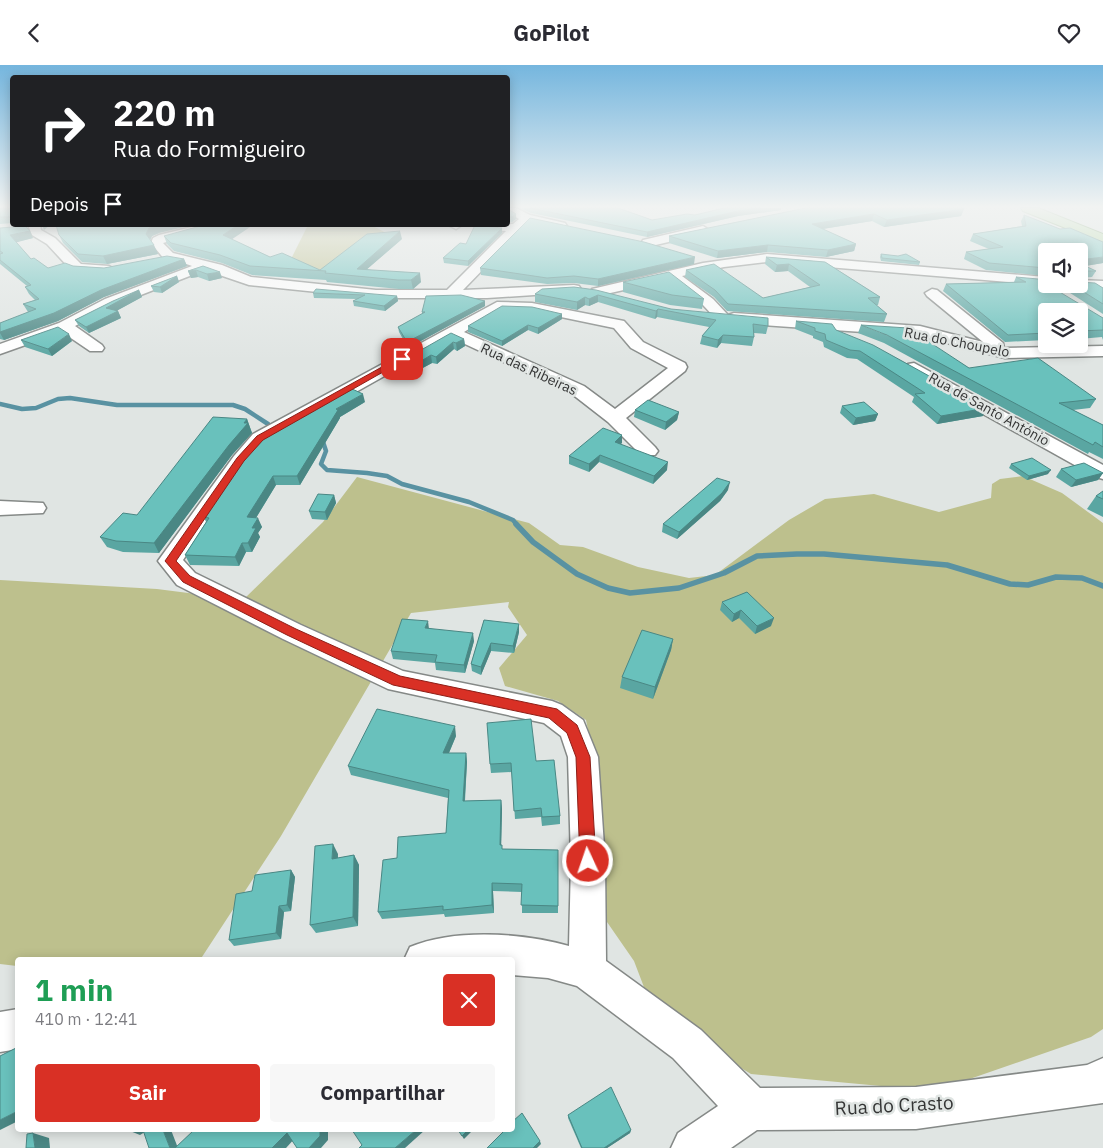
<!DOCTYPE html>
<html lang="pt">
<head>
<meta charset="utf-8">
<style>
	body { margin:0; font-family:"IBM Plex Sans",sans-serif; background:#f7f7f7; color:#2b2b33; height:100vh; display:flex; flex-direction:column; font-size:19px; white-space:nowrap }
	* { box-sizing:border-box; margin:0 }
	p { font-size:16px; color:#7c7c81 }
	.icon { flex:none; width:28px; height:28px; fill:none; stroke:currentColor; stroke-width:2; stroke-linecap:round; stroke-linejoin:round }
	.map { position:relative; flex:1; overflow:hidden }
	.sheet { position:absolute; left:15px; top:892px; width:500px; height:175px; display:flex; flex-direction:column; background:#fff; border-radius:5px; box-shadow:0 2px 12px #0003 }
	.sheet>* { flex:none }
	.hud { position:absolute; left:10px; top:10px; width:500px; height:152px; border-radius:5px; box-shadow:0 2px 12px #0003; background:#202124; color:#fff; overflow:hidden }
	.fabs { position:absolute; left:1038px; top:178px; display:grid; gap:10px }
	.fabs a { display:grid; place-items:center; width:50px; height:50px; border-radius:5px; background:#fff; box-shadow:0 2px 12px #0003; font-size:25px }
	.pin { position:absolute; display:grid; place-items:center; width:42px; height:42px; color:#fff; margin:-21px; border-radius:10px; box-shadow:0 2px 8px #0006 }
	.me { position:absolute; width:55px; margin:-28px; rotate:357deg; stroke-linejoin:round; filter:drop-shadow(0 0 4px #0008) }
	.turn { display:flex; align-items:center; gap:18px; height:105px; padding:0 20px; font-size:22px }
	.turn .icon { width:65px; height:65px; stroke-width:2.5 }
	.turn b { display:block; font-size:35px; line-height:42px }
	.then { display:flex; align-items:center; height:48px; padding:0 20px; background:#0003; gap:10px; font-size:19px }
	.round { display:grid; place-items:center; flex:none; width:52px; height:52px; border-radius:5px; background:#f7f7f7 }
	.summary { display:flex; align-items:center; justify-content:space-between; height:85px; padding:0 20px }
	h1 { font-size:30px; font-weight:800; line-height:38px; color:#1e9e55 }
	.action { display:flex; gap:10px; margin-top:auto; padding:10px 20px }
	.action a { flex:1; height:58px; border-radius:5px; background:#d93025; color:#fff; font-size:20px; font-weight:800; line-height:58px; text-align:center }
	.action a+a { background:#f7f7f7; color:#2b2b33 }
	header { display:flex; justify-content:space-between; align-items:center; height:65px; padding:0 20px; background:#fff; font-size:22px; font-weight:800 }
	.map>svg:first-child { display:block }
	.green { fill:#bdc08d }
	.lines { fill:none; stroke-linecap:round; stroke-linejoin:round }
	.stream-far1 { stroke:#5992a2; stroke-width:4.5 }
	.stream { stroke:#5992a2; stroke-width:5.5 }
	.minor-casing { stroke:#858987; stroke-width:3 }
	.major-casing { stroke:#618f4e; stroke-width:2 }
	.minor { fill:#fff; fill-rule:evenodd }
	.major { fill:#afd99d; fill-rule:evenodd }
	.wall { fill:#5aa6a2 }
	.shaded-wall { fill:#4a8784 }
	.building { fill:#69c1bc; stroke:#4a8784 }
	.route { fill:#d93025; stroke:#8d1f18 }
	.labels { text-anchor:middle; stroke-width:5; stroke-linejoin:round; paint-order:stroke }
	.far-street-label { font-size:14px; fill:#343535; stroke:#e0e5e3 }
	.near-street-label { font-size:19px; fill:#343535; stroke:#e0e5e3 }
</style>
</head>
<body>
<header><svg class="icon" aria-label="back" viewBox="0 0 24 24"><path d="M15 5l-7 7 7 7"/></svg>GoPilot<svg class="icon" aria-label="heart" viewBox="0 0 24 24"><path d="M12 20l-8-8c-3-5 5-10 8-4 3-6 11-1 8 4z"/></svg></header>
<div class="map">
<svg width="1103" height="1083" viewBox="0 0 1103 1083">
	<rect width="100%" height="100%" fill="#e0e5e3"/>
	<!-- green -->
	<g class="green">
		<polygon points="308,160 371,160 398,174 333,205 286,204"/>
		<polygon points="1023,411 1062,428 1103,458 1103,964 1091,972 935,1026 751,1009 655,951 634,896 607,857 594,818 602,734 586,655 558,636 505,621 499,603 527,570 508,542 509,537 411,548 281,771 200,895 18,895 17,901 0,899 0,515 157,524 243,535 323,457 357,412 529,458 560,480 583,482 638,502 689,513 715,510 789,455 825,434 874,429 939,447 991,433 992,419 1000,414"/>
	</g>
	<g class="lines">
		<!-- stream-far1 -->
		<g class="stream-far1">
			<polyline points="0,339 22,344 36,343 58,334 70,333 117,340 233,340 245,344 268,359"/>
			<polyline points="322,374 326,386 321,399 327,405 367,408 387,411 402,419 469,437 513,455 517,460"/>
		</g>
		<!-- stream -->
		<polyline class="stream" points="516,459 533,477 577,509 608,523 630,528 679,523 724,508 757,491 797,489 824,489 947,500 1010,519 1028,520 1056,512 1082,513 1103,521"/>
		<defs>
			<g id="minor">
				<polygon points="508,143 516,143 530,150 565,158 567,161 561,165 529,157 463,225 574,220 579,221 581,224 579,227 487,233 376,233 249,220 205,205 115,240 75,261 102,280 104,283 102,286 90,286 62,267 0,289 0,279 59,258 105,234 192,201 178,196 165,195 151,178 153,173 159,170 200,160 220,160 218,163 163,178 173,188 222,200 251,212 376,225 447,225 506,166 479,164 473,160 513,159 519,154 508,147"/>
				<polygon points="28,160 40,160 41,165 55,173 81,199 109,201 116,205 109,209 72,206 47,179 32,170"/>
				<polygon points="448,160 462,160 456,164"/>
				<polygon points="703,161 709,165 707,168 647,182 641,178 643,175"/>
				<polygon points="767,189 1046,212 1046,219 1051,219 1046,220 767,197 724,202 682,211 713,234 728,250 734,248 920,261 983,277 927,231 925,228 932,224 937,225 1003,278 1004,283 1103,281 1103,291 1005,293 920,271 734,258 728,255 717,255 703,240 668,215 597,231 590,227 592,224 703,198"/>
				<polygon points="1079,215 1103,216 1103,224 1074,222 1072,219 1079,219"/>
				<path d="M497,237L532,238L624,256L643,277L685,298L687,302L685,306L626,353L655,382L658,386L655,390H641L608,357L572,329L452,273L267,377L248,399L183,495L195,508L301,560L403,606L552,636L562,640L583,655L598,692L605,796L606,896L701,965L760,1023L916,1022L1087,1000L1103,993V1038L916,1064L757,1065L731,1083H671L678,1068L718,1041L673,993L577,921L548,913L512,910V895H404L410,882C455,863 523,868 569,881L571,796L568,692L561,671L544,658L388,624L283,574L177,520L158,496L234,391L253,369ZM502,244L532,246L614,263L631,283L668,303L615,344L584,321L464,267Z"/>
				<polygon points="914,298 1103,400 1103,414 1096,412 908,307 906,303 908,299"/>
				<polygon points="0,436 43,438 46,443 43,448 0,450"/>
				<polygon points="18,944 18,984 0,987 0,947"/>
			</g>
			<polygon id="major" points="1021,143 1038,143 1103,169 1103,178 1023,146"/>
		</defs>
		<!-- minor casing -->
		<use href="#minor" class="minor-casing"/>
		<!-- major casing -->
		<use href="#major" class="major-casing"/>
		<!-- minor -->
		<use href="#minor" class="minor"/>
		<!-- major -->
		<use href="#major" class="major"/>
	</g>
	<!-- wall -->
	<g class="wall">
		<polygon points="0,143 12,143 12,158 0,159"/>
		<polygon points="520,143 618,143 652,155 695,150 724,143 781,143 781,145 738,151 647,172 531,148"/>
		<polygon points="806,143 964,144 961,151 884,162 872,156 822,164 856,179 854,186 826,192 767,187 717,193 669,178 669,171"/>
		<polygon points="508,144 516,154 512,157 508,157"/>
		<polygon points="1024,150 1103,198 1085,201 1096,206 1092,212 1079,213 1046,186 1046,211 986,205 964,194 966,187 989,184 970,176 973,169 1022,161 1021,156"/>
		<polygon points="0,163 33,173 16,177 31,194 48,203 73,201 104,203 184,194 187,201 104,232 58,256 4,275 0,274 0,267 28,247 23,239 35,235 29,229 25,222 27,221 0,199"/>
		<polygon points="159,168 152,171 150,175 158,189 107,199 82,197 63,178 59,170"/>
		<polygon points="502,168 468,201 444,198 443,193 466,179"/>
		<polygon points="164,171 231,174 270,192 320,205 402,174 367,204 421,217 413,224 399,224 327,217 326,215 252,210 222,198 174,186 167,179"/>
		<polygon points="881,189 920,197 919,200 881,196 880,192"/>
		<polygon points="766,192 825,197 880,232 878,240 876,240 887,249 884,257 727,246 714,232 685,212 686,205 763,233 810,222 788,206 775,207 765,199"/>
		<polygon points="694,199 598,221 574,218 547,219 481,210 480,203"/>
		<polygon points="203,201 222,213 209,216 198,212 191,213 188,206"/>
		<polygon points="177,211 179,217 162,228 154,227 151,221"/>
		<polygon points="1016,212 1103,253 1103,275 1102,272 1079,274 1079,246 1046,246 1046,275 1005,277 943,226 946,219 1014,217"/>
		<polygon points="623,217 704,234 702,244 670,240 623,227"/>
		<polygon points="1056,219 1079,219 1103,223 1103,249"/>
		<polygon points="574,222 671,244 768,261 766,269 754,268 754,272 752,281 721,278 717,283 700,279 702,271 709,262 657,252 655,254 598,237 589,241 585,240 577,245 535,237 535,229"/>
		<polygon points="139,225 142,232 116,246 118,246 121,253 89,268 79,261 75,255"/>
		<polygon points="313,228 397,231 398,236 385,246 354,241 353,236 357,234 314,233"/>
		<polygon points="485,236 485,241 408,283 399,267 398,262 422,249 422,247"/>
		<polygon points="562,254 538,269 528,265 502,281 468,267 468,261"/>
		<polygon points="796,256 836,265 983,351 937,359 912,337 914,332 857,294 847,293 824,282 823,277 813,273 813,271 795,264"/>
		<polygon points="861,260 969,303 1096,334 1090,343 1073,345 1103,360 1103,394 1089,387 1088,389 884,278 858,268"/>
		<polygon points="464,274 465,281 457,286 454,284 437,299 432,298 419,305 415,296 414,289"/>
		<polygon points="21,275 72,276 52,291 25,282"/>
		<polygon points="365,337 340,352 340,353 300,420 276,420 256,453 262,462 258,468 260,472 252,487 246,487 239,501 190,500 185,490 206,457 204,452 265,370"/>
		<polygon points="842,341 878,349 875,356 853,360 840,348"/>
		<polygon points="635,345 679,347 677,355 665,365 634,352"/>
		<polygon points="247,354 252,368 232,390 159,488 123,487 107,482 100,472 137,450"/>
		<polygon points="622,370 622,378 620,379 667,405 653,419 599,397 589,407 569,399 569,391"/>
		<polygon points="1011,399 1048,409 1027,415 1009,403"/>
		<polygon points="1061,404 1103,408 1098,415 1071,422 1056,412"/>
		<polygon points="728,425 720,436 677,474 662,467 663,459"/>
		<polygon points="1103,426 1103,452 1087,444 1096,431"/>
		<polygon points="334,430 336,438 327,455 312,454 309,446"/>
		<polygon points="747,527 771,561 755,569 739,553 732,557 720,545 722,537"/>
		<polygon points="484,555 519,567 514,588 491,586 481,610 472,606 471,599"/>
		<polygon points="429,563 474,576 465,608 436,605 435,598 393,594 391,586"/>
		<polygon points="673,574 671,585 653,634 620,623 622,612"/>
		<polygon points="456,671 449,688 466,688 467,697 465,736 501,735 502,744 501,780 502,780 502,784 558,785 558,848 522,848 522,827 493,826 494,848 445,852 444,849 382,854 378,847 397,793 446,768 448,733 351,710 348,701"/>
		<polygon points="536,696 560,751 560,759 542,761 541,752 515,754 512,707 491,708 490,699"/>
		<polygon points="338,789 338,793 354,790 359,800 358,861 316,868 310,860"/>
		<polygon points="291,805 295,812 291,846 284,847 281,874 234,881 229,875 252,826"/>
		<polygon points="568,1050 631,1065 630,1068 607,1083 581,1083 568,1053"/>
	</g>
	<!-- shaded-wall -->
	<g class="shaded-wall">
		<polygon points="760,143 781,143 781,145 738,151 647,172 647,167 738,146"/>
		<polygon points="964,144 961,151 884,162 887,155"/>
		<polygon points="516,149 516,154 512,157 512,152"/>
		<polygon points="874,149 872,156 810,166 812,159"/>
		<polygon points="42,160 50,160 44,165"/>
		<polygon points="156,160 192,160 159,168 152,171 149,177 146,169 149,163"/>
		<polygon points="238,160 253,160 225,179 223,170"/>
		<polygon points="502,163 502,168 468,201 468,196"/>
		<polygon points="30,166 33,173 14,178 10,170"/>
		<polygon points="400,166 402,174 358,212 357,204"/>
		<polygon points="856,179 854,186 826,192 828,185"/>
		<polygon points="154,180 158,189 107,199 103,191"/>
		<polygon points="768,180 767,187 717,193 718,186"/>
		<polygon points="695,192 694,199 598,221 598,214"/>
		<polygon points="1103,192 1103,198 1079,202 1079,195"/>
		<polygon points="184,194 187,201 104,232 58,256 4,275 0,268 0,267 101,225"/>
		<polygon points="789,199 788,206 775,207 777,200"/>
		<polygon points="196,205 198,212 191,213 188,206"/>
		<polygon points="220,207 222,213 209,216 207,209"/>
		<polygon points="420,208 421,217 413,224 411,215"/>
		<polygon points="177,211 179,217 162,228 160,222"/>
		<polygon points="139,225 142,232 109,250 106,243"/>
		<polygon points="598,230 598,237 589,241 589,234"/>
		<polygon points="397,231 398,236 385,246 384,241"/>
		<polygon points="585,232 585,240 577,245 577,237"/>
		<polygon points="485,236 485,241 408,283 407,277"/>
		<polygon points="658,244 657,252 655,254 656,246"/>
		<polygon points="118,246 121,253 89,268 86,262"/>
		<polygon points="562,249 562,254 538,269 538,263"/>
		<polygon points="528,260 528,265 502,281 502,276"/>
		<polygon points="69,269 72,276 52,291 48,284"/>
		<polygon points="723,270 721,278 717,283 718,275"/>
		<polygon points="464,274 465,281 457,286 456,278"/>
		<polygon points="453,277 454,284 437,299 436,292"/>
		<polygon points="431,290 432,298 419,305 418,298"/>
		<polygon points="363,329 365,337 340,352 340,353 300,420 297,411 336,344"/>
		<polygon points="987,343 983,351 937,359 941,351"/>
		<polygon points="679,347 677,355 665,365 666,357"/>
		<polygon points="878,349 875,356 853,360 856,353"/>
		<polygon points="247,354 252,368 232,390 159,488 154,478"/>
		<polygon points="622,370 622,378 614,384 615,377"/>
		<polygon points="600,390 599,397 589,407 589,399"/>
		<polygon points="668,397 667,405 653,419 654,411"/>
		<polygon points="1051,405 1048,409 1027,415 1029,411"/>
		<polygon points="1103,408 1098,415 1071,422 1076,415"/>
		<polygon points="273,411 276,420 251,461 247,452"/>
		<polygon points="730,417 728,425 720,436 677,474 679,467"/>
		<polygon points="334,430 336,438 327,455 325,447"/>
		<polygon points="258,453 262,462 258,468 260,472 252,487 248,478 252,463"/>
		<polygon points="242,478 246,487 239,501 235,492"/>
		<polygon points="741,545 739,553 732,557 734,549"/>
		<polygon points="774,553 771,561 755,569 757,561"/>
		<polygon points="428,556 429,564 425,563"/>
		<polygon points="519,559 519,567 514,588 513,581"/>
		<polygon points="473,568 474,576 465,608 464,600"/>
		<polygon points="673,574 671,585 653,634 655,622"/>
		<polygon points="491,578 491,586 481,610 481,602"/>
		<polygon points="455,661 456,671 445,697 443,688"/>
		<polygon points="466,688 467,697 464,745 463,736"/>
		<polygon points="501,735 502,744 501,788 500,780"/>
		<polygon points="333,779 338,789 337,804 332,794"/>
		<polygon points="354,790 359,800 358,861 353,852"/>
		<polygon points="291,805 295,812 291,846 287,840"/>
		<polygon points="492,818 493,826 494,848 492,840"/>
		<polygon points="279,841 284,847 281,874 276,868"/>
		<polygon points="18,1046 18,1056 0,1065 0,1055"/>
		<polygon points="132,1065 148,1065 140,1070 130,1066"/>
		<polygon points="163,1065 171,1065 178,1083 170,1083"/>
		<polygon points="320,1065 328,1065 328,1075 321,1083 309,1083"/>
		<polygon points="416,1065 425,1065 405,1083 395,1083"/>
		<polygon points="468,1065 473,1065 464,1074 462,1071"/>
		<polygon points="631,1065 630,1068 607,1083 604,1083"/>
		<polygon points="33,1068 49,1073 50,1083 35,1083"/>
		<polygon points="287,1068 296,1072 286,1083 272,1083"/>
		<polygon points="540,1076 541,1079 537,1083 533,1083"/>
	</g>
	<!-- building -->
	<g class="building">
		<rect x="0" y="143" width="12" height="9"/>
		<polygon points="530,143 618,143 652,155 687,149 695,150 724,143 760,143 738,146 647,167"/>
		<polygon points="806,143 964,143 964,144 887,155 874,149 812,159 856,179 828,185 768,180 718,186 669,171"/>
		<polygon points="508,144 516,149 512,152 508,152"/>
		<polygon points="1024,150 1060,164 1070,163 1103,177 1103,192 1079,195 1079,186 1046,186 1046,203 989,198 966,187 1003,182 973,169 1026,161"/>
		<polygon points="530,153 644,177 695,192 598,214 574,211 547,213 480,203"/>
		<polygon points="56,160 156,160 149,163 146,169 154,180 103,191 78,189 59,170"/>
		<polygon points="204,160 238,160 223,170 270,192 282,188 320,205 367,169 400,166 357,204 420,208 411,215 398,215 325,208 326,206 250,201 220,190 171,178 164,171"/>
		<polygon points="475,160 502,163 468,196 443,193 460,178 466,179"/>
		<polygon points="25,161 30,166 10,170 31,194 34,193 48,203 65,198 73,201 104,203 167,191 184,194 101,225 54,248 0,267 0,258 36,244 23,239 39,234 25,222 31,220 0,195 0,189 3,188 0,186 0,163"/>
		<polygon points="881,189 898,191 906,189 920,197 882,193"/>
		<polygon points="766,192 825,197 880,232 868,233 887,249 728,239 715,225 686,205 714,199 763,233 820,220 789,199 777,200"/>
		<polygon points="1079,198 1096,206 1083,206 1079,208"/>
		<polygon points="203,201 220,207 207,209 196,205 188,206"/>
		<polygon points="669,207 704,234 672,230 623,217"/>
		<polygon points="177,211 160,222 151,221"/>
		<polygon points="1016,212 1038,214 1103,253 1103,265 1079,266 1079,246 1046,246 1046,268 1008,270 946,219 1026,217"/>
		<polygon points="1079,217 1095,218 1103,223 1103,239 1071,219 1079,219"/>
		<polygon points="574,222 596,225 671,244 768,253 768,261 753,259 754,272 723,270 718,275 702,271 716,255 658,244 656,246 598,230 589,234 585,232 577,237 535,229 542,224"/>
		<polygon points="316,224 397,231 384,241 353,236 365,230 313,228"/>
		<polygon points="139,225 106,243 118,246 86,262 75,255 113,236"/>
		<polygon points="461,230 485,236 407,277 398,262 425,247 422,247 426,231"/>
		<polygon points="502,241 532,242 562,249 538,263 528,260 502,276 468,261"/>
		<polygon points="796,256 832,259 836,265 873,280 987,343 941,351 915,329 925,328 860,286 850,285 826,275 825,269 815,266 815,263"/>
		<polygon points="861,260 908,263 969,303 1038,293 1096,334 1059,338 1103,360 1103,382 1095,377 1093,380 887,270"/>
		<polygon points="58,262 69,269 48,284 21,275"/>
		<polygon points="451,268 464,274 456,278 453,277 436,292 431,290 418,298 414,289"/>
		<polygon points="350,323 363,329 336,344 338,345 297,411 273,411 247,452 258,453 252,463 256,463 248,478 242,478 235,492 185,490 209,453 204,452 246,391 265,370"/>
		<polygon points="648,335 679,347 666,357 635,345"/>
		<polygon points="864,337 878,349 856,353 842,341"/>
		<polygon points="213,352 247,354 244,358 248,358 229,380 154,478 116,476 100,472 123,448 137,450"/>
		<polygon points="603,363 622,370 615,377 668,397 654,411 600,390 589,399 569,391"/>
		<polygon points="1032,393 1051,405 1029,411 1011,399"/>
		<polygon points="1084,398 1103,408 1076,415 1061,404"/>
		<polygon points="717,413 730,417 722,428 679,467 663,459"/>
		<polygon points="1103,426 1103,434 1096,431"/>
		<polygon points="318,429 334,430 325,447 309,446"/>
		<polygon points="747,527 774,553 757,561 741,545 734,549 722,537"/>
		<polygon points="402,554 428,556 425,563 473,568 464,600 435,597 437,590 391,586"/>
		<polygon points="484,555 519,559 513,581 491,578 481,602 471,599"/>
		<polygon points="642,565 673,574 655,622 622,612"/>
		<polygon points="377,644 455,661 443,688 466,688 463,736 501,735 500,780 502,780 502,784 558,785 558,841 521,840 522,819 492,818 492,840 443,845 443,841 378,847 383,795 397,793 398,772 446,768 449,725 348,701"/>
		<polygon points="531,654 536,696 554,695 560,751 542,752 541,743 514,746 511,698 490,699 487,658"/>
		<polygon points="333,779 332,794 354,790 353,852 310,860 315,781"/>
		<polygon points="291,805 287,840 279,841 276,868 229,875 236,829 252,826 255,810"/>
		<polygon points="18,982 18,1046 0,1055 0,991"/>
		<polygon points="611,1022 631,1065 604,1083 582,1083 568,1050"/>
		<polygon points="522,1048 540,1076 533,1083 487,1083 505,1065 512,1065 512,1057"/>
		<polygon points="143,1065 163,1065 170,1083 149,1083"/>
		<polygon points="194,1065 320,1065 320,1071 309,1083 297,1083 287,1068 272,1083 175,1083"/>
		<polygon points="352,1065 416,1065 395,1083 359,1083 362,1080"/>
		<polygon points="458,1065 468,1065 462,1071"/>
		<polygon points="33,1068 35,1083 26,1083 27,1069"/>
	</g>
	<!-- sky -->
	<linearGradient id="sky" x2="0" y2="1"><stop stop-color="#75b6de"/><stop offset="0.48" stop-color="#f1f3f2"/><stop offset="1" stop-color="#f1f3f2" stop-opacity="0"/></linearGradient>
	<rect width="1103" height="295" fill="url(#sky)"/>
	<!-- route -->
	<polygon class="route" points="400,292 406,294 263,375 244,396 176,496 190,511 296,564 400,611 557,644 577,660 590,692 596,796 593,801 588,803 582,801 580,796 576,692 567,668 549,653 393,620 287,570 183,517 165,496 237,393 257,371"/>
	<g class="labels">
		<!-- far-street labels -->
		<g class="far-street-label">
			<text transform="translate(957 277) rotate(11)" y="5">Rua do Choupelo</text>
			<text transform="translate(529 304) rotate(25)" y="5">Rua das Ribeiras</text>
			<text transform="translate(989 344) rotate(29)" y="5">Rua de Santo António</text>
		</g>
		<!-- near-street labels -->
		<g class="near-street-label">
			<text transform="translate(894 1040) rotate(-3)" y="7">Rua do Crasto</text>
		</g>
	</g>
</svg>
<div class="fabs">
<a><svg class="icon" aria-label="sound" viewBox="0 0 24 24"><path d="M4 9h4l5-4v14l-5-4H4zM17 9q2 3 0 6"/></svg></a>
<a><svg class="icon" aria-label="layers" viewBox="0 0 24 24"><path d="M12 4l9 5-9 5-9-5zM3 14l9 5 9-5"/></svg></a>
</div>
<div class="pin" style="left:402px;top:294px;background:#d93025"><svg class="icon" aria-label="arrive" viewBox="0 0 24 24"><path d="M6 21V4h12l-3 4 3 4H6"/></svg></div>
<svg class="me" style="left:588px;top:796px" viewBox="-20 -20 40 40"><circle r="17" fill="#d93025" stroke="#fff" stroke-width="3"/><path d="M0-11L8 9 0 5-8 9z" fill="#fff"/></svg>
<div class="hud">
<div class="turn"><svg class="icon" aria-label="right" viewBox="0 0 24 24"><path d="M7 20v-9h11M14 6l5 5-5 5"/></svg><div><b>220 m</b>Rua do Formigueiro</div></div>
<div class="then">Depois<svg class="icon" aria-label="arrive" viewBox="0 0 24 24"><path d="M6 21V4h12l-3 4 3 4H6"/></svg></div>
</div>
<section class="sheet">
<div class="summary"><div><h1>1 min</h1><p>410 m · 12:41</p></div><a class="round" style="background:#d93025;color:#fff"><svg class="icon" aria-label="close" viewBox="0 0 24 24"><path d="M6 6l12 12M18 6L6 18"/></svg></a></div>
<div class="action"><a>Sair</a><a>Compartilhar</a></div>
</section>
</div>
</body>
</html>
